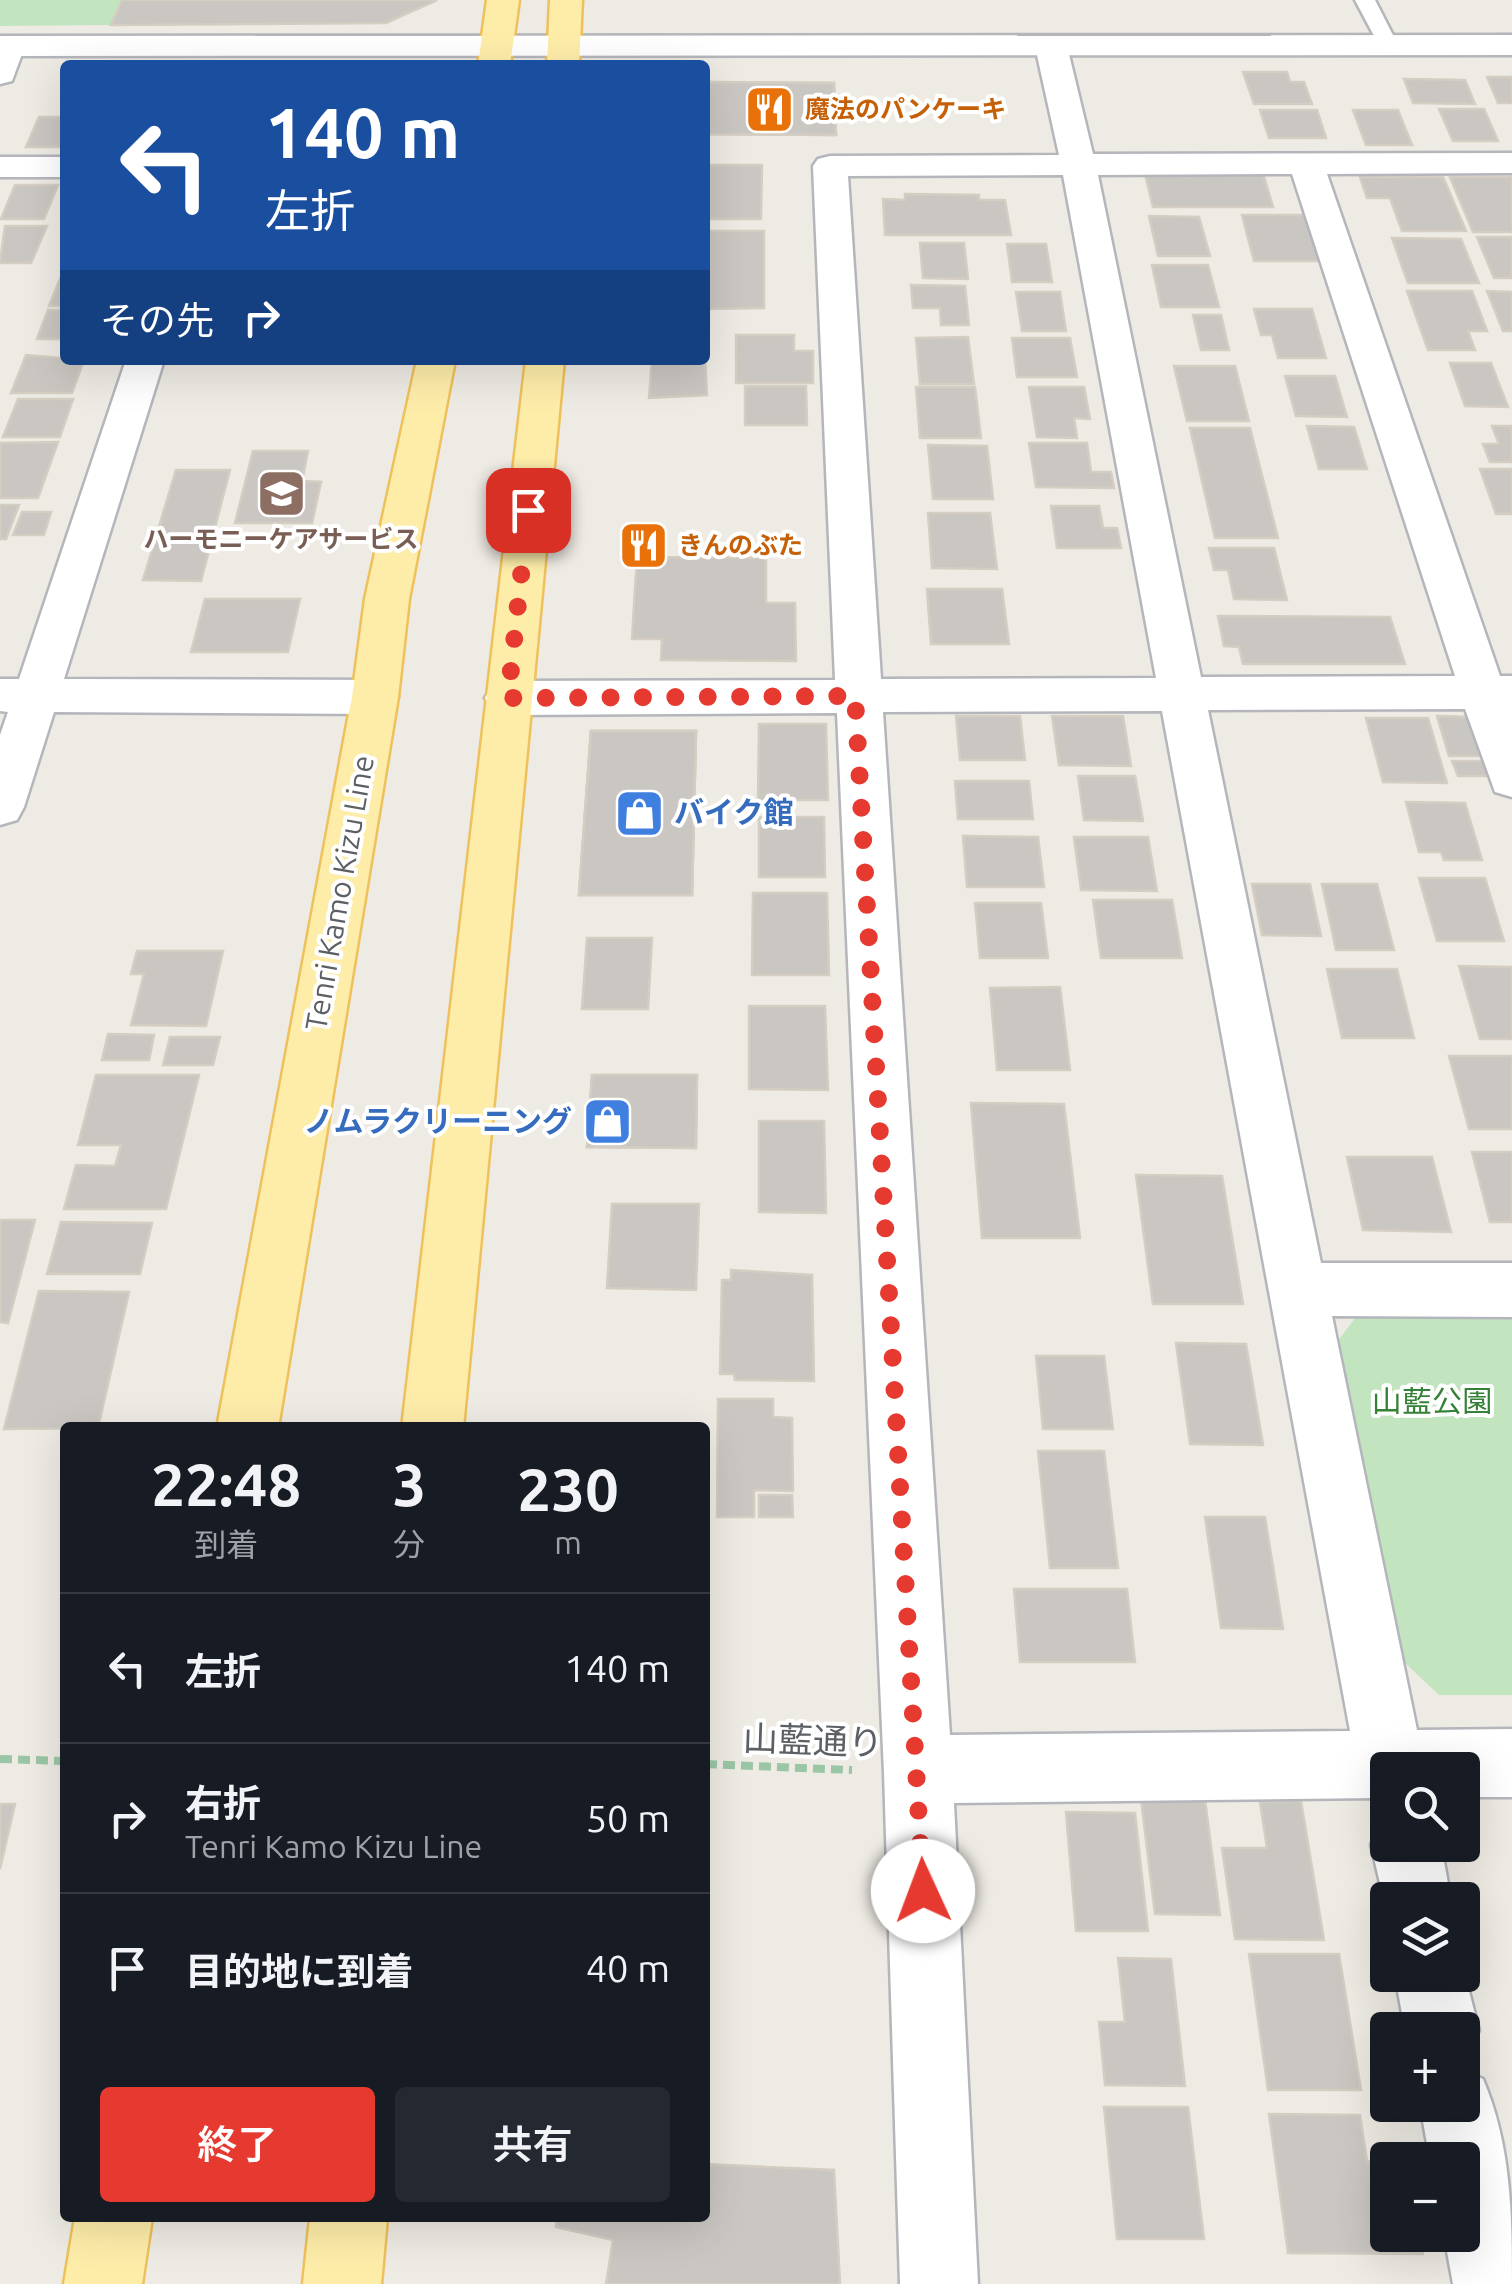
<!DOCTYPE html>
<html lang="ja">
<head>
<meta charset="utf-8">
<style>
	body { margin:0; font-family:Ubuntu,"Noto Sans JP",sans-serif; background:#242831; color:#f1f3f6; height:100vh; display:flex; flex-direction:column; font-size:38px; white-space:nowrap }
	* { box-sizing:border-box; margin:0 }
	p { font-size:32px; color:#9ea1a6 }
	.icon { flex:none; width:55px; height:55px; fill:none; stroke:currentColor; stroke-width:2; stroke-linecap:round; stroke-linejoin:round }
	.map { position:relative; flex:1; overflow:hidden }
	.panel { position:absolute; left:60px; top:1422px; width:650px; height:800px; display:flex; flex-direction:column; background:#171b24; border-radius:10px; box-shadow:0 10px 40px #0002 }
	.panel>* { flex:none }
	.guide { position:absolute; left:60px; top:60px; width:650px; height:305px; border-radius:10px; box-shadow:0 10px 40px #0002; background:#1a4fa0; color:#fff; overflow:hidden }
	.buttons { position:absolute; left:1370px; top:1752px; display:grid; gap:20px }
	.buttons a { display:grid; place-items:center; width:110px; height:110px; border-radius:10px; background:#171b24; box-shadow:0 10px 40px #0002; font-size:50px }
	.pin { position:absolute; display:grid; place-items:center; width:85px; height:85px; color:#fff; margin:-42px; border-radius:20px; box-shadow:0 5px 15px #0006 }
	.me { position:absolute; width:110px; margin:-55px; rotate:358deg; stroke-linejoin:round; filter:drop-shadow(0 0 8px #0008) }
	.turn { display:flex; align-items:center; gap:35px; height:210px; padding:0 40px; font-size:45px }
	.turn .icon { width:130px; height:130px; stroke-width:2.5 }
	.turn b { display:block; font-size:70px; line-height:85px }
	.then { display:flex; align-items:center; height:95px; padding:0 40px; background:#0003; gap:20px; font-size:38px }
	.eta { display:flex; justify-content:space-evenly; align-items:center; height:170px; text-align:center }
	.eta b { font-size:60px; font-weight:600; line-height:70px }
	.cta { display:flex; gap:20px; margin-top:auto; padding:20px 40px }
	.cta a { flex:1; height:115px; border-radius:10px; background:#e63a31; color:#fff; font-size:40px; font-weight:600; line-height:115px; text-align:center }
	.cta a+a { background:#242831; color:#f1f3f6 }
	ul { padding:0; list-style:none }
	li { display:flex; align-items:center; gap:30px; height:150px; padding:0 40px; border-top:2px solid #363941 }
	li div { flex:1 }
	li b { display:block; font-size:38px }
	li em { font-style:normal }
	.map>svg:first-child { display:block }
	.green { fill:#c2e5c0 }
	.building { fill:#cac6c1; stroke:#d3cdc2; stroke-width:2.5 }
	.lines { fill:none; stroke-linecap:round; stroke-linejoin:round }
	.service-casing { stroke:#b4b6bb; stroke-width:5 }
	.minor-casing { stroke:#b4b6bb; stroke-width:5 }
	.tertiary-casing { stroke:#b4b6bb; stroke-width:5 }
	.primary-casing { stroke:#efc15c; stroke-width:5 }
	.path { stroke:#9ac6a5; stroke-width:8; stroke-dasharray:12 6; stroke-linecap:butt }
	.service { fill:#fff; fill-rule:evenodd }
	.minor { fill:#fff; fill-rule:evenodd }
	.tertiary { fill:#fff; fill-rule:evenodd }
	.primary { fill:#feeda9; fill-rule:evenodd }
	.route { stroke:#e63a31; stroke-width:18; stroke-dasharray:0 32.4 }
	.labels { text-anchor:middle; stroke-width:8; stroke-linejoin:round; paint-order:stroke }
	.far-food-label { font-size:25px; font-weight:bold; fill:#c56008; stroke:#fff; text-anchor:start }
	.far-education-label { font-size:25px; font-weight:bold; fill:#785e54; stroke:#fff }
	.shop-label { font-size:30px; font-weight:bold; fill:#366cbe; stroke:#fff; text-anchor:start }
	.street-label { font-size:30px; fill:#5c6064; stroke:#fff }
	.park-label { font-size:30px; fill:#358137; stroke:#fff }
	.near-street-label { font-size:35px; fill:#5c6064; stroke:#fff }
</style>
</head>
<body>
<div class="map">
<svg width="1512" height="2284" viewBox="0 0 1512 2284">
	<rect width="100%" height="100%" fill="#eeebe4"/>
	<!-- green -->
	<g class="green">
		<polygon points="0,0 122,0 111,25 0,26"/>
		<polygon points="1358,1314 1512,1314 1512,1695 1439,1695 1403,1661 1337,1342"/>
	</g>
	<!-- building -->
	<g class="building">
		<polygon points="122,0 437,0 386,23 111,25"/>
		<polygon points="1243,72 1287,72 1290,82 1304,82 1312,104 1254,104"/>
		<polygon points="1487,77 1512,77 1512,103 1498,103"/>
		<polygon points="1404,79 1465,80 1475,104 1413,103"/>
		<polygon points="705,82 834,83 836,135 705,134"/>
		<polygon points="705,82 834,83 836,135 705,134"/>
		<polygon points="1439,109 1484,109 1498,141 1453,141"/>
		<polygon points="1260,110 1317,110 1326,138 1269,138"/>
		<polygon points="1353,110 1398,110 1412,145 1366,145"/>
		<polygon points="39,117 65,117 65,147 26,147"/>
		<polygon points="708,165 762,165 761,219 706,219"/>
		<polygon points="1144,170 1262,170 1273,207 1153,207"/>
		<polygon points="1360,177 1443,177 1466,231 1402,231 1390,198 1367,198"/>
		<polygon points="1450,177 1512,177 1512,232 1473,232"/>
		<polygon points="15,185 58,185 44,219 1,219"/>
		<polygon points="905,194 979,195 979,200 1005,200 1011,235 885,235 883,199 905,200"/>
		<polygon points="1242,215 1305,215 1320,261 1254,261"/>
		<polygon points="1149,216 1199,217 1210,256 1158,256"/>
		<polygon points="5,226 47,226 31,263 0,263"/>
		<polygon points="709,231 764,231 764,308 707,309"/>
		<polygon points="1477,237 1512,237 1512,278 1494,278"/>
		<polygon points="1392,238 1461,239 1479,283 1408,283"/>
		<polygon points="920,243 964,243 968,279 923,278"/>
		<polygon points="1007,244 1046,244 1052,282 1012,282"/>
		<polygon points="1152,265 1208,265 1219,307 1161,307"/>
		<polygon points="62,274 65,306 49,306"/>
		<polygon points="911,285 965,286 969,325 941,325 940,308 913,308"/>
		<polygon points="1407,291 1472,291 1487,331 1468,331 1475,350 1428,350"/>
		<polygon points="1487,291 1512,292 1512,331 1503,331"/>
		<polygon points="1016,292 1060,292 1066,331 1022,331"/>
		<polygon points="1254,309 1312,309 1326,358 1278,358 1272,335 1261,335"/>
		<polygon points="48,310 65,310 65,339 37,339"/>
		<polygon points="1193,315 1221,315 1229,350 1201,350"/>
		<polygon points="736,335 794,335 794,351 813,351 813,383 736,383"/>
		<polygon points="968,337 974,384 920,384 916,338"/>
		<polygon points="1012,338 1070,338 1077,377 1017,377"/>
		<polygon points="26,355 84,360 72,393 11,393"/>
		<polygon points="705,358 707,395 649,398 652,360"/>
		<polygon points="1450,363 1491,363 1508,407 1465,406"/>
		<polygon points="1174,366 1235,366 1249,421 1187,421"/>
		<polygon points="1285,376 1335,376 1347,417 1296,416"/>
		<polygon points="745,386 806,386 807,425 745,425"/>
		<polygon points="916,387 975,387 981,438 920,438"/>
		<polygon points="1029,387 1084,387 1090,419 1074,418 1077,438 1037,437"/>
		<polygon points="18,399 73,399 60,437 3,437"/>
		<polygon points="1307,426 1354,427 1367,469 1319,469"/>
		<polygon points="1492,426 1512,426 1512,462 1490,462 1483,444 1499,444"/>
		<polygon points="1190,428 1250,428 1278,538 1215,538"/>
		<polygon points="0,443 58,442 38,498 0,498"/>
		<polygon points="1029,443 1087,443 1091,472 1111,472 1114,488 1036,487"/>
		<polygon points="928,445 987,446 993,499 933,499"/>
		<polygon points="253,451 308,451 302,481 321,482 312,523 235,523"/>
		<polygon points="1480,469 1512,469 1512,514 1496,514"/>
		<polygon points="176,470 230,470 201,581 143,580"/>
		<polygon points="0,505 19,505 6,539 0,539"/>
		<polygon points="1051,506 1099,506 1103,528 1117,528 1121,548 1057,548"/>
		<polygon points="22,512 51,512 44,535 13,535"/>
		<polygon points="928,513 990,513 997,569 932,568"/>
		<polygon points="1209,548 1274,548 1287,600 1234,599 1228,570 1214,570"/>
		<polygon points="637,557 766,558 766,603 795,603 796,661 661,660 662,639 632,639"/>
		<polygon points="927,589 1002,589 1009,644 931,644"/>
		<polygon points="205,599 300,599 288,652 191,652"/>
		<polygon points="1218,616 1390,617 1405,664 1243,664 1239,647 1224,646"/>
		<polygon points="956,716 1020,716 1025,760 960,760"/>
		<polygon points="1052,716 1123,716 1131,766 1059,765"/>
		<polygon points="1437,716 1471,717 1483,756 1449,756"/>
		<polygon points="1366,718 1428,718 1447,783 1383,782"/>
		<polygon points="759,724 826,724 828,800 758,800"/>
		<polygon points="591,731 696,731 692,895 579,895"/>
		<polygon points="591,731 696,731 692,895 579,895"/>
		<polygon points="591,731 696,731 692,895 579,895"/>
		<polygon points="1452,761 1492,761 1497,776 1458,776"/>
		<polygon points="1078,776 1135,776 1143,821 1084,820"/>
		<polygon points="955,781 1029,781 1033,819 958,819"/>
		<polygon points="1406,802 1465,803 1482,860 1444,860 1441,852 1419,852"/>
		<polygon points="759,817 824,817 825,877 759,877"/>
		<polygon points="963,836 1038,837 1044,887 967,887"/>
		<polygon points="1074,837 1148,837 1157,891 1081,890"/>
		<polygon points="1419,878 1485,878 1504,941 1437,941"/>
		<polygon points="1252,884 1310,884 1321,936 1262,935"/>
		<polygon points="1322,884 1377,884 1394,950 1336,950"/>
		<polygon points="753,893 827,893 829,975 752,975"/>
		<polygon points="1093,900 1172,900 1182,958 1101,958"/>
		<polygon points="975,903 1041,903 1048,958 980,958"/>
		<polygon points="587,938 652,938 648,1009 582,1009"/>
		<polygon points="137,951 223,951 206,1026 131,1025 144,974 131,974"/>
		<polygon points="1459,966 1512,967 1512,1039 1480,1039"/>
		<polygon points="1327,969 1397,969 1414,1038 1342,1038"/>
		<polygon points="1060,987 1070,1070 997,1070 990,988"/>
		<polygon points="749,1006 825,1006 828,1090 749,1089"/>
		<polygon points="108,1034 154,1035 149,1060 102,1060"/>
		<polygon points="170,1037 220,1037 213,1065 163,1065"/>
		<polygon points="1449,1056 1512,1056 1512,1129 1469,1129"/>
		<polygon points="96,1075 199,1075 166,1209 64,1209 76,1165 115,1166 121,1145 78,1145"/>
		<polygon points="592,1075 697,1075 696,1148 587,1147"/>
		<polygon points="592,1075 697,1075 696,1148 587,1147"/>
		<polygon points="971,1103 1064,1104 1080,1238 982,1238"/>
		<polygon points="759,1121 824,1121 826,1213 759,1212"/>
		<polygon points="1472,1152 1512,1152 1512,1222 1490,1222"/>
		<polygon points="1347,1157 1432,1157 1451,1232 1363,1230"/>
		<polygon points="1136,1175 1222,1176 1243,1304 1153,1304"/>
		<polygon points="612,1204 699,1204 696,1290 607,1288"/>
		<polygon points="0,1220 35,1220 8,1323 0,1322"/>
		<polygon points="61,1222 152,1223 140,1274 47,1274"/>
		<polygon points="731,1270 812,1275 814,1381 735,1380 734,1374 720,1374 722,1280 731,1280"/>
		<polygon points="39,1291 129,1292 98,1428 4,1429"/>
		<polygon points="1176,1343 1246,1344 1263,1445 1190,1444"/>
		<polygon points="1036,1356 1104,1356 1113,1429 1043,1429"/>
		<polygon points="718,1399 773,1399 773,1417 792,1418 793,1491 754,1490 754,1517 717,1517"/>
		<polygon points="1038,1451 1104,1451 1118,1568 1050,1568"/>
		<polygon points="759,1495 792,1495 793,1517 759,1517"/>
		<polygon points="1205,1517 1265,1517 1283,1629 1221,1628"/>
		<polygon points="1014,1589 1127,1589 1135,1662 1020,1662"/>
		<polygon points="1141,1799 1205,1800 1220,1915 1155,1914"/>
		<polygon points="1301,1801 1324,1940 1235,1939 1222,1848 1267,1848 1260,1802"/>
		<polygon points="0,1804 15,1804 0,1869"/>
		<polygon points="1066,1812 1135,1813 1148,1931 1076,1931"/>
		<polygon points="1249,1954 1339,1954 1361,2090 1268,2090"/>
		<polygon points="1118,1958 1171,1959 1185,2086 1105,2085 1099,2022 1125,2022"/>
		<polygon points="1104,2107 1188,2107 1204,2239 1117,2239"/>
		<polygon points="1269,2114 1360,2115 1367,2161 1388,2161 1388,2235 1420,2235 1423,2254 1288,2253"/>
		<polygon points="705,2164 834,2170 840,2284 606,2284 613,2240 556,2227 556,2218 705,2218"/>
	</g>
	<g class="lines">
		<defs>
			<polygon id="service" points="1355,0 1375,0 1398,45 1395,49 1381,49"/>
			<g id="minor">
				<polygon points="9,36 25,46 12,81 0,84 0,39"/>
				<path d="M1051,36L1067,46L1093,154L1512,153V173L1327,174L1500,676H1512V797L1495,792L1465,709L1208,710L1321,1263H1512V1317L1332,1316L1417,1730L1512,1729V1797H1462V1770H1388V1803L1377,1798L954,1803L978,2284H900L884,1773L837,713L508,715L492,710L485,698L492,686L508,681L835,680L813,166L818,159L830,156L1059,155L1035,46ZM1292,174L1455,676L1201,677L1098,175ZM1063,175L1156,678L881,679L848,176ZM1162,711L1350,1731L950,1735L883,712Z"/>
				<rect x="0" y="157" width="65" height="20"/>
				<polygon points="126,360 164,360 64,679 375,680 391,685 398,697 391,709 375,714 54,712 24,807 17,820 0,825 0,735 8,712 0,711 0,679 19,679"/>
				<polygon points="1388,1818 1388,1845 1441,1845 1451,1900 1388,1900 1388,1917 1371,1845 1381,1820"/>
				<polygon points="1462,1964 1479,2030 1468,2056 1462,2058 1462,2030 1405,2030 1395,1975 1462,1975"/>
				<path d="M1462,2070L1483,2079C1511,2145 1512,2213 1512,2284H1453L1444,2235H1462V2160H1430L1420,2105H1462Z"/>
			</g>
			<polygon id="tertiary" points="1512,35 1512,55 0,56 0,36"/>
			<g id="primary">
				<polygon points="487,0 519,0 510,65 478,65"/>
				<polygon points="550,0 582,0 579,65 547,65"/>
				<polygon points="417,360 455,360 409,599 398,697 278,1428 217,1428 352,697 365,599"/>
				<polygon points="526,360 564,360 463,1428 402,1428"/>
				<polygon points="75,2218 152,2218 142,2284 64,2284"/>
				<polygon points="310,2218 387,2218 381,2284 303,2284"/>
			</g>
		</defs>
		<!-- service casing -->
		<use href="#service" class="service-casing"/>
		<!-- minor casing -->
		<use href="#minor" class="minor-casing"/>
		<!-- tertiary casing -->
		<use href="#tertiary" class="tertiary-casing"/>
		<!-- primary casing -->
		<use href="#primary" class="primary-casing"/>
		<!-- path -->
		<g class="path">
			<polyline points="0,1759 65,1761"/>
			<polyline points="705,1764 852,1770"/>
		</g>
		<!-- service -->
		<use href="#service" class="service"/>
		<!-- minor -->
		<use href="#minor" class="minor"/>
		<!-- tertiary -->
		<use href="#tertiary" class="tertiary"/>
		<!-- primary -->
		<use href="#primary" class="primary"/>
	</g>
	<g class="lines">
		<!-- route -->
		<polyline class="route" points="528,510 508,698 855,696 923,1891"/>
	</g>
	<!-- icons -->
	<defs>
		<symbol id="restaurant-square" viewBox="-11 -11 22 22"><rect x="-9" y="-9" width="18" height="18" rx="4" fill="#e8710a" stroke="#fff"/><path d="M-5-6h1v4h1v-4h1v4h1v-4h1v5L-1.5 .5V6h-2V.5L-5-1ZM5-6V6H3V1.5H1.5Q1.5-4 5-6Z" fill="#fff"/></symbol>
		<symbol id="school-square" viewBox="-11 -11 22 22"><rect x="-9" y="-9" width="18" height="18" rx="4" fill="#8d6e63" stroke="#fff"/><path d="M0-5L7-2L0 1L-7-2ZM-4 1L0 2.5L4 1V4Q0 6-4 4Z" fill="#fff"/></symbol>
		<symbol id="shop-square" viewBox="-11 -11 22 22"><rect x="-9" y="-9" width="18" height="18" rx="4" fill="#3f7fe0" stroke="#fff"/><path d="M-5-2.5h2.3a2.7 3.5 0 0 1 5.4 0H5L5.5 6h-11ZM-1.5-2.5h3a1.5 2.3 0 0 0-3 0Z" fill="#fff"/></symbol>
	</defs>
	<g fill-rule="evenodd">
		<use href="#restaurant-square" x="742" y="82" width="55" height="55"/>
		<use href="#school-square" x="254" y="466" width="55" height="55"/>
		<use href="#restaurant-square" x="616" y="518" width="55" height="55"/>
		<use href="#shop-square" x="612" y="786" width="55" height="55"/>
		<use href="#shop-square" x="580" y="1094" width="55" height="55"/>
	</g>
	<g class="labels">
		<!-- far-food labels -->
		<g class="far-food-label">
			<text x="805" y="118">魔法のパンケーキ</text>
			<text x="678" y="554">きんのぶた</text>
		</g>
		<!-- far-education labels -->
		<g class="far-education-label">
			<text x="281" y="548">ハーモニーケアサービス</text>
		</g>
		<!-- shop labels -->
		<g class="shop-label">
			<text x="674" y="823">バイク館</text>
			<text x="572" y="1132" text-anchor="end">ノムラクリーニング</text>
		</g>
		<!-- street labels -->
		<g class="street-label">
			<text transform="translate(340 893) rotate(-80)" y="10">Tenri Kamo Kizu Line</text>
		</g>
		<!-- park labels -->
		<g class="park-label">
			<text x="1432" y="1412">山藍公園</text>
		</g>
		<!-- near-street labels -->
		<g class="near-street-label">
			<text transform="translate(813 1741) rotate(2)" y="12">山藍通り</text>
		</g>
	</g>
</svg>
<div class="buttons">
<a><svg class="icon" aria-label="search" viewBox="0 0 24 24"><circle cx="10" cy="10" r="6"/><path d="M15 15l6 6"/></svg></a>
<a><svg class="icon" aria-label="layers" viewBox="0 0 24 24"><path d="M12 4l9 5-9 5-9-5zM3 14l9 5 9-5"/></svg></a>
<a>+</a>
<a>−</a>
</div>
<div class="pin" style="left:528px;top:510px;background:#d93025"><svg class="icon" aria-label="arrive" viewBox="0 0 24 24"><path d="M6 21V4h12l-3 4 3 4H6"/></svg></div>
<svg class="me" style="left:923px;top:1891px" viewBox="-20 -20 40 40"><circle r="19" fill="#fff"/><path d="M0-13L10 11 0 6-10 11z" fill="#e63a31"/></svg>
<div class="guide">
<div class="turn"><svg class="icon" aria-label="left" viewBox="0 0 24 24"><path d="M17 20v-9H6M10 6l-5 5 5 5"/></svg><div><b>140 m</b>左折</div></div>
<div class="then">その先<svg class="icon" aria-label="right" viewBox="0 0 24 24"><path d="M7 20v-9h11M14 6l5 5-5 5"/></svg></div>
</div>
<section class="panel">
<div class="eta">
<div><b>22:48</b><p>到着</p></div>
<div><b>3</b><p>分</p></div>
<div><b>230</b><p>m</p></div>
</div>
<ul>
<li><svg class="icon" aria-label="left" viewBox="0 0 24 24"><path d="M17 20v-9H6M10 6l-5 5 5 5"/></svg><div><b>左折</b></div><em>140 m</em></li>
<li><svg class="icon" aria-label="right" viewBox="0 0 24 24"><path d="M7 20v-9h11M14 6l5 5-5 5"/></svg><div><b>右折</b><p>Tenri Kamo Kizu Line</p></div><em>50 m</em></li>
<li><svg class="icon" aria-label="arrive" viewBox="0 0 24 24"><path d="M6 21V4h12l-3 4 3 4H6"/></svg><div><b>目的地に到着</b></div><em>40 m</em></li>
</ul>
<div class="cta"><a>終了</a><a>共有</a></div>
</section>
</div>
</body>
</html>
